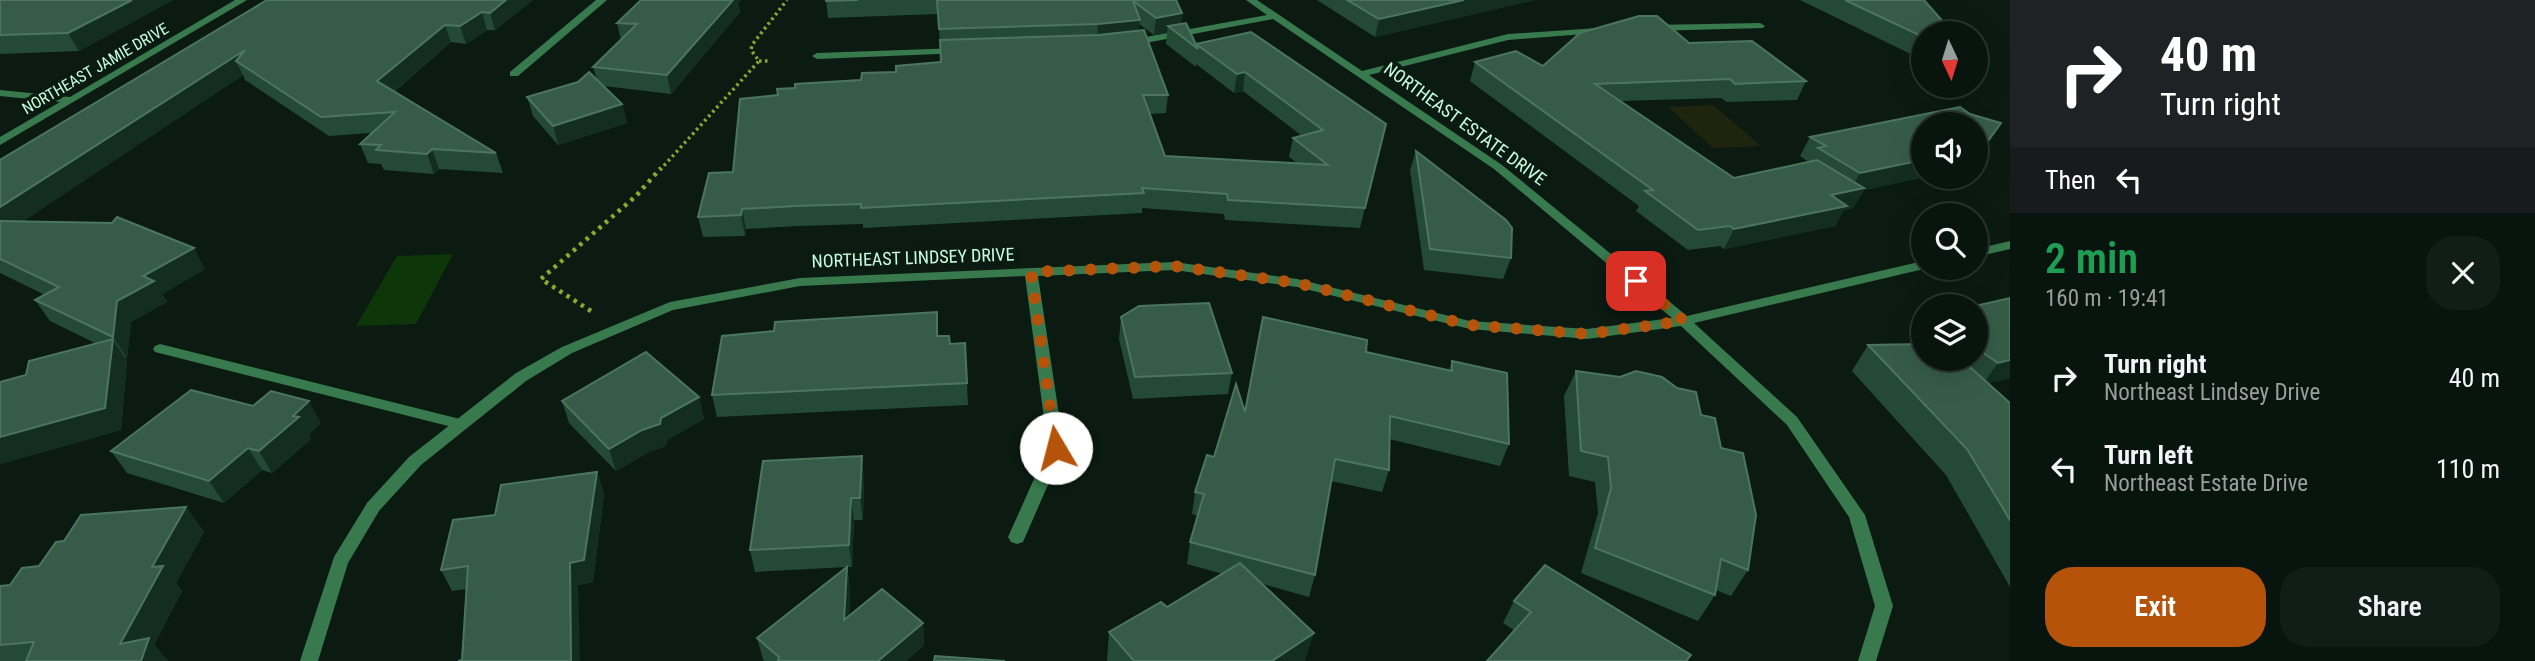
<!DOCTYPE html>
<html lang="en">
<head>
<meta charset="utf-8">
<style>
	body { margin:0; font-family:"Roboto Condensed",sans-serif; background:#111d17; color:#f1f3f6; height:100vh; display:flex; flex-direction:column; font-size:26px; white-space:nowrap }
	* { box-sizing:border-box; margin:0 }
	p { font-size:23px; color:#989e9e }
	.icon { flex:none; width:38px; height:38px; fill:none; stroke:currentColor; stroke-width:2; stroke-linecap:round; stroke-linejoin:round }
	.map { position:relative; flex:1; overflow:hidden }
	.side { display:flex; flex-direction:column; background:#08140e; width:525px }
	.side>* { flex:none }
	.guide { background:#202124; color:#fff; overflow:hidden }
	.needle { width:46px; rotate:176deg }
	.fabs { position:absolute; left:1911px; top:21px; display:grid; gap:14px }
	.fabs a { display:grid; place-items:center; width:77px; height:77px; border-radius:50%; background:#08140e; box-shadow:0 7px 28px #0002,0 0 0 2px #29332e; font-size:35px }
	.pin { position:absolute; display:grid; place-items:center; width:60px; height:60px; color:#fff; margin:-30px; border-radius:14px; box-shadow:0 4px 10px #0006 }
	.me { position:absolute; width:77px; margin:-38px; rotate:352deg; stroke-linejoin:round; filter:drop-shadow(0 0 5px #0008) }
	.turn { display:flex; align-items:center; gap:24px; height:147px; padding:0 35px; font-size:32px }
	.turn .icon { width:91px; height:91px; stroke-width:2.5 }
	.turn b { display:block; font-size:49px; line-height:60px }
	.then { display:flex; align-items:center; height:66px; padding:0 35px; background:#0003; gap:14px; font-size:26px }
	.round { display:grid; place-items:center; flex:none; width:74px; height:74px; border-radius:28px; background:#111d17 }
	.overview { display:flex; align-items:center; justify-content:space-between; height:119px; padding:0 35px }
	h1 { font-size:42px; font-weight:600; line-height:52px; color:#1e9e55 }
	.button { display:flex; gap:14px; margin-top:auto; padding:14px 35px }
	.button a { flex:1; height:80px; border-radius:28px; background:#b45309; color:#fff; font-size:28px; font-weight:600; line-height:80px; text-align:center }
	.button a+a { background:#111d17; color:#f1f3f6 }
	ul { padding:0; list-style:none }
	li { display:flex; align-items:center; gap:21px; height:91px; padding:0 35px }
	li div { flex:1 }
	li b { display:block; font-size:26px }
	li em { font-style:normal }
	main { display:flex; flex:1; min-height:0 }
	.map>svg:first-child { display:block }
	.green { fill:#1f240f }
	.water { fill:#0d3609 }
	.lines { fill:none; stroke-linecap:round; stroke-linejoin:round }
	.path-far1 { stroke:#8da830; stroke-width:3.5; stroke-dasharray:2.5 3.5; stroke-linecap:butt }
	.path { stroke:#8da830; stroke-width:4.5; stroke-dasharray:3.5 5; stroke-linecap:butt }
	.lane { fill:#38794d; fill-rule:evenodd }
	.street { fill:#38794d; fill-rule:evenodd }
	.wall { fill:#244936; fill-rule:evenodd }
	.shaded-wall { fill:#132e20 }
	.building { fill:#365c48; stroke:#4c755f; stroke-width:2 }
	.route { stroke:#b45309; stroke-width:12; stroke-dasharray:0 21.6 }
	.labels { text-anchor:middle; stroke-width:7; stroke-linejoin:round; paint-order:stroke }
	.far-street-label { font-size:16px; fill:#c7fddd; stroke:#0b1b12 }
	.street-label { font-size:18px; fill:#c7fddd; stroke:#0b1b12 }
</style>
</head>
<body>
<main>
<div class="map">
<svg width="2010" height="661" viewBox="0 0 2010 661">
	<rect width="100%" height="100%" fill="#0b1b12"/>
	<!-- green -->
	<polygon class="green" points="1713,105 1761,146 1713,148 1668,107"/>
	<!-- water -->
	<polygon class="water" points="453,254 416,324 356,326 397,256"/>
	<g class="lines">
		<!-- path-far1 -->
		<g class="path-far1">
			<polyline points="759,61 768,61"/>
			<polyline points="660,170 759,61 751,50 752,45 787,0"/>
		</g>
		<!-- path -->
		<polyline class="path" points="591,311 541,279 636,196 661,168"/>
		<!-- lane -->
		<polygon class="lane" points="160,344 460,419 465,420 468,424 465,428 460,429 155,352 153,349 155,346"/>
		<!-- street -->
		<g class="street">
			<polygon points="235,0 247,0 0,145 0,137 60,102 0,96 0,90 70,97"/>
			<polygon points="596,0 607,0 518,76 510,76 510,72"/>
			<polygon points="1246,0 1257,0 1362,71 1508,34 1613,27 1613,31 1610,32 1508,40 1369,75 1502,165 1687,316 1923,261 1923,268 1928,268 1694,323 1797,417 1865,515 1893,606 1876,661 1858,661 1875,606 1849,517 1787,425 1681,326 1587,339 1470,329 1297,287 1174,270 1038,276 1064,448 1023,542 1017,544 1011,542 1008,537 1048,448 1025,276 800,286 673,310 572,353 526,381 421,465 379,511 348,563 318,661 300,661 334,557 367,503 409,457 516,373 562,347 670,302 800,278 1174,262 1297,279 1470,321 1587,329 1672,318 1494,169 1273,19 1129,46 1124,43 1129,40 1267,15"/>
			<polygon points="1760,23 1765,26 1763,28 1652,31 1647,28 1652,25"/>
			<polygon points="959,48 962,49 962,53 817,59 812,56 817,53"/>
			<polygon points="2010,241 2010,249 1976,257 1976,249"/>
		</g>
	</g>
	<!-- wall -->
	<g class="wall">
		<polygon points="0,0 173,0 79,51 0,54"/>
		<polygon points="267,0 533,0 495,30 487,30 466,44 451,42 394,92 496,153 503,173 439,169 434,174 384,170 381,164 368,163 360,144 371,133 329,136 245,80 243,75 23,221 205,269 162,294 167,302 131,322 127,358 125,357 127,361 121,430 0,464 0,382 26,375 97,344 50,321 35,300 45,295 0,273 0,160"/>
		<path d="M826,0H1176L1182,13L1181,24L1196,44L1386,124L1360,228L1225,220L1224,214L1142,208V213L863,228V224L799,226L746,229L745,236L703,237L698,217L733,172L778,95L795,88L861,80L941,62L938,14L828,18ZM1139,24L1154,35L1167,33L1166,44L1196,67V64L1234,93L1243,91L1302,136L1293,138L1289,157L1297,163L1165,156L1150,114L1166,113L1168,95L1139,30Z"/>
		<polygon points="1317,0 1535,0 1375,37"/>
		<polygon points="1800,0 1924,0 1923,60"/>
		<polygon points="738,4 740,12 671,94 604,86 622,104 627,123 558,145 533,116 527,97 597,79 593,67 621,40 617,23"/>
		<polygon points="1639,16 1657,16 1689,43 1752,41 1806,81 1797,100 1727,102 1721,98 1620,101 1734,178 1809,162 1800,156 1810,137 1960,107 1970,114 2001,123 1976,160 1976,124 1923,124 1923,177 1925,177 1864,190 1853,208 1844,210 1835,226 1724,249 1720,246 1688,250 1636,211 1639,206 1470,81 1475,62 1516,51 1543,66 1580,33"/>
		<polygon points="1416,151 1511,258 1503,279 1424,270 1410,170"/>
		<polygon points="1976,306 2010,378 1988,383 2010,403 2010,587 1946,475 1852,371 1868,345 1923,344 1915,338 1923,326 1923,359 1976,359"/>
		<polygon points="1121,317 1232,373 1228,394 1133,399 1119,339"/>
		<polygon points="950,344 967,383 968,405 717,417 712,395"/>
		<polygon points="1366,352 1449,370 1452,361 1509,444 1500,466 1389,439 1389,470 1382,492 1331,481 1315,575 1309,597 1263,584 1305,661 1107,661 1109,632 1167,607 1223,574 1187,564 1190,542 1198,516 1192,514 1195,492 1214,457 1245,412"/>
		<polygon points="1576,371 1701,415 1748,570 1731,596 1716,590 1715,595 1698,621 1581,573 1598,513 1595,482 1569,476 1564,396"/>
		<polygon points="699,397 704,419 667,440 666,446 649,452 616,471 569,423 562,401"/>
		<polygon points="321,423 309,434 311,439 272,473 262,470 224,503 127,473 111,451"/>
		<polygon points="597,472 604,494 593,582 578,585 462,660 467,589 452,591 441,570 495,515"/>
		<polygon points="864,478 863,520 854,520 852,567 847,567 850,589 849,616 923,623 924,645 906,661 764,661 763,659 757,638 847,567 755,572 750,550"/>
		<polygon points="186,507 204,532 176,583 182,591 154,645 168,661 0,661 0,586 10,585 39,566"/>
		<polygon points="1514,601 1687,661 1515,631 1503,623"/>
	</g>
	<!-- shaded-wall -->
	<g class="shaded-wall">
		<polygon points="132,0 173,0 79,51 68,33"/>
		<polygon points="506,0 533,0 495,30 490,13"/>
		<polygon points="730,0 741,0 738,4 740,12 671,94 667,75"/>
		<polygon points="1464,0 1535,0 1375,37 1379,19"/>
		<polygon points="482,12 487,30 466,44 460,26"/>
		<polygon points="1182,13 1180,30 1168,26 1167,33 1154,35 1156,18"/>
		<polygon points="1140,20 1138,37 1097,41 1098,24"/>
		<polygon points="445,25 451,42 384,100 377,81"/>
		<polygon points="245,50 236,61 243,75 0,237 0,207"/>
		<polygon points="1245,72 1243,91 1234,93 1237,74"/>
		<polygon points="622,104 627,123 558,145 553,126"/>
		<polygon points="432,149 439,169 434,174 427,154"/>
		<polygon points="1923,160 1923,177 1925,177 1864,190 1853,208 1844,210 1835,226 1724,249 1734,229 1831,195 1849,192 1860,173"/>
		<polygon points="742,209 746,229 745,236 741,215"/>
		<polygon points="194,248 205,269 162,294 167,302 131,322 127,358 113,337 117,301 143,276"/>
		<polygon points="113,339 127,361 121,430 0,464 0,437"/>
		<polygon points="2010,360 2010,378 1982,385 1998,363"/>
		<polygon points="699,397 704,419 667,440 666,446 649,452 616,471 609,449"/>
		<polygon points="309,401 321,423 309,434 311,439 272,473 259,451 293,416"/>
		<polygon points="248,448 262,470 224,503 209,481"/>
		<polygon points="862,456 864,478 863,520 860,498"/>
		<polygon points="597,472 604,494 593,582 578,585 580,661 571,661 570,563"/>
		<polygon points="851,498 854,520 852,567 849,545"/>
		<polygon points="186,507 204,532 176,583 182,591 154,645 168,661 135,661 120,644 152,567"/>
		<polygon points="847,567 850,589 848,642 844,620"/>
		<polygon points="923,623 924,645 906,661 878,661"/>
		<polygon points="1314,633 1305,661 1272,661"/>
	</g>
	<!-- building -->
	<g class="building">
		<polygon points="0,0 132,0 68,33 0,35"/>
		<polygon points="267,0 506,0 490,13 482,12 460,26 445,25 377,81 496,153 432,149 427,154 376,150 381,145 360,144 395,112 321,117 236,61 245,50 0,207 0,160"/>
		<polygon points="641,0 733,0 667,75 593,67 637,24 617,23"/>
		<polygon points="826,0 858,0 826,1"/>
		<polygon points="937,0 1176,0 1182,13 1156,18 1133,1 1140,20 1098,24 939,29"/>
		<polygon points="1347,0 1464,0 1379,19"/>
		<polygon points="1845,0 1924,0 1953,33 1923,33 1923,37"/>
		<polygon points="1639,16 1657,16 1689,43 1752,41 1806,81 1735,84 1730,79 1595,84 1734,178 1817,160 1864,188 1831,195 1847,206 1734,229 1730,226 1698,230 1645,191 1653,190 1475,62 1516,51 1543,66 1580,33"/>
		<polygon points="1186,23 1198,49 1168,26"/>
		<polygon points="1144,30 1168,95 1143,95 1165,156 1328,165 1293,138 1323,130 1245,72 1237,74 1196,44 1251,32 1386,124 1365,208 1228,200 1227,194 1142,188 1144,193 861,208 861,204 796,206 742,209 741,215 698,217 709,173 733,172 740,99 778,95 777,89 795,88 795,84 861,80 862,73 896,72 896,66 941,62 940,40 1098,35"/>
		<polygon points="589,72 622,104 553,126 527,97 578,82"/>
		<polygon points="1960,107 1970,114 2001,123 1980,152 1976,151 1976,124 1923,124 1923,160 1860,173 1818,148 1826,146 1810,137"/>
		<polygon points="1416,151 1506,220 1512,228 1511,258 1430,249"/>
		<polygon points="117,217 194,248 143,276 154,281 117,301 113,337 35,300 59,287 0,259 0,221 112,223"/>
		<polygon points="2010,298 2010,360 1998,363 1976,348 1975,306"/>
		<polygon points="1209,303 1232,373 1135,377 1121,317 1139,306"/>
		<polygon points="937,312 937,336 949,336 950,344 965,343 967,383 712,395 722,336 774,331 775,322"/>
		<polygon points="1263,317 1367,340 1366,352 1452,371 1452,361 1507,373 1509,444 1390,416 1389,470 1335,459 1315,575 1190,542 1204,494 1195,492 1207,455 1214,457 1236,384 1245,412"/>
		<polygon points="113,339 105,408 0,437 0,382 26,375 29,361"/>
		<polygon points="1923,344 1923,359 1961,359 2010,403 2010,520 1967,449 1868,345"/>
		<polygon points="646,352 699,397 661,418 660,424 642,430 609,449 562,401"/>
		<polygon points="1576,371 1620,377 1636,371 1662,377 1677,388 1696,392 1701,415 1715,418 1721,448 1743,453 1756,515 1748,570 1721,559 1715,595 1595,548 1611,488 1608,457 1581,451"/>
		<polygon points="191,390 253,406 271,391 309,401 293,416 299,417 259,451 248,448 209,481 111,451"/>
		<polygon points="862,456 860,498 851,498 849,545 750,550 763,461"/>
		<polygon points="597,472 584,560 570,563 571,661 458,661 462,660 468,566 441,570 453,520 495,515 501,485"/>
		<polygon points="186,507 152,567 163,566 120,644 149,638 141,661 26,661 34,642 0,645 0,586 10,585 22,568 39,566 56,542 64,541 81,515"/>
		<polygon points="1240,563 1314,633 1272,661 1134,661 1109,632 1161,602 1167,607"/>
		<polygon points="1545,565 1691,655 1686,661 1487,661 1531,612 1514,601"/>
		<polygon points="847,567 844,620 882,589 923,623 878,661 778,661 779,657 757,638"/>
		<polygon points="935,656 1005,661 934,661"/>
	</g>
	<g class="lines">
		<!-- route -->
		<polyline class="route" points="1056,448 1031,272 1174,266 1297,283 1470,325 1587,334 1684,321 1636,281"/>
	</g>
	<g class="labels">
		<!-- far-street labels -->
		<g class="far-street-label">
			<text transform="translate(95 68) rotate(-30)" y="6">NORTHEAST JAMIE DRIVE</text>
		</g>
		<!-- street labels -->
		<g class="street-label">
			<text transform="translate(1465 124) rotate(36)" y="6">NORTHEAST ESTATE DRIVE</text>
			<text transform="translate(913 258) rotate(-2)" y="6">NORTHEAST LINDSEY DRIVE</text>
		</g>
	</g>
</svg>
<div class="fabs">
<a><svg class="needle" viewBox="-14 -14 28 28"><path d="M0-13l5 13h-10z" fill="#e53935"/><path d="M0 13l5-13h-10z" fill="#989e9e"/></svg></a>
<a><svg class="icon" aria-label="sound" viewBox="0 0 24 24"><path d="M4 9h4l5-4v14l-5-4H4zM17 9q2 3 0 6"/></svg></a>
<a><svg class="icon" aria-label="search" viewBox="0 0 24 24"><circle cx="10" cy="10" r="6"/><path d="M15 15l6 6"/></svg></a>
<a><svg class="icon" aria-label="layers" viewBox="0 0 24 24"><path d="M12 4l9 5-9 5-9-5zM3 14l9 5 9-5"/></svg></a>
</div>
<div class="pin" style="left:1636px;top:281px;background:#d93025"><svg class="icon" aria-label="arrive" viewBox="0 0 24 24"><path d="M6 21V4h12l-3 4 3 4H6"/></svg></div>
<svg class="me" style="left:1056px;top:448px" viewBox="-20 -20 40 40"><circle r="19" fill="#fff"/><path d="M0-13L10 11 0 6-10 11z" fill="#b45309"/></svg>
</div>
<section class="side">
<div class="guide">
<div class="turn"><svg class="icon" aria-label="right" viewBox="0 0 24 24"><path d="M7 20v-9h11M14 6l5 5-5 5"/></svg><div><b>40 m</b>Turn right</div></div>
<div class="then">Then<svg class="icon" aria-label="left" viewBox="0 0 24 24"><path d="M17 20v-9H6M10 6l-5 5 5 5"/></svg></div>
</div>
<div class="overview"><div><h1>2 min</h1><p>160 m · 19:41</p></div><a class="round"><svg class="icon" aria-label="close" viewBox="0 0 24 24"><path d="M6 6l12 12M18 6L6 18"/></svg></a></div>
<ul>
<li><svg class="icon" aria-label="right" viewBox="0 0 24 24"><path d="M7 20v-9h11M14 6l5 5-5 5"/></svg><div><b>Turn right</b><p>Northeast Lindsey Drive</p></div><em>40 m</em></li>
<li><svg class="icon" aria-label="left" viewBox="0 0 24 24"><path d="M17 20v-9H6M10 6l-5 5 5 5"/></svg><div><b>Turn left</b><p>Northeast Estate Drive</p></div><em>110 m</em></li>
</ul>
<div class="button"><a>Exit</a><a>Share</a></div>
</section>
</main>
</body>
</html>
